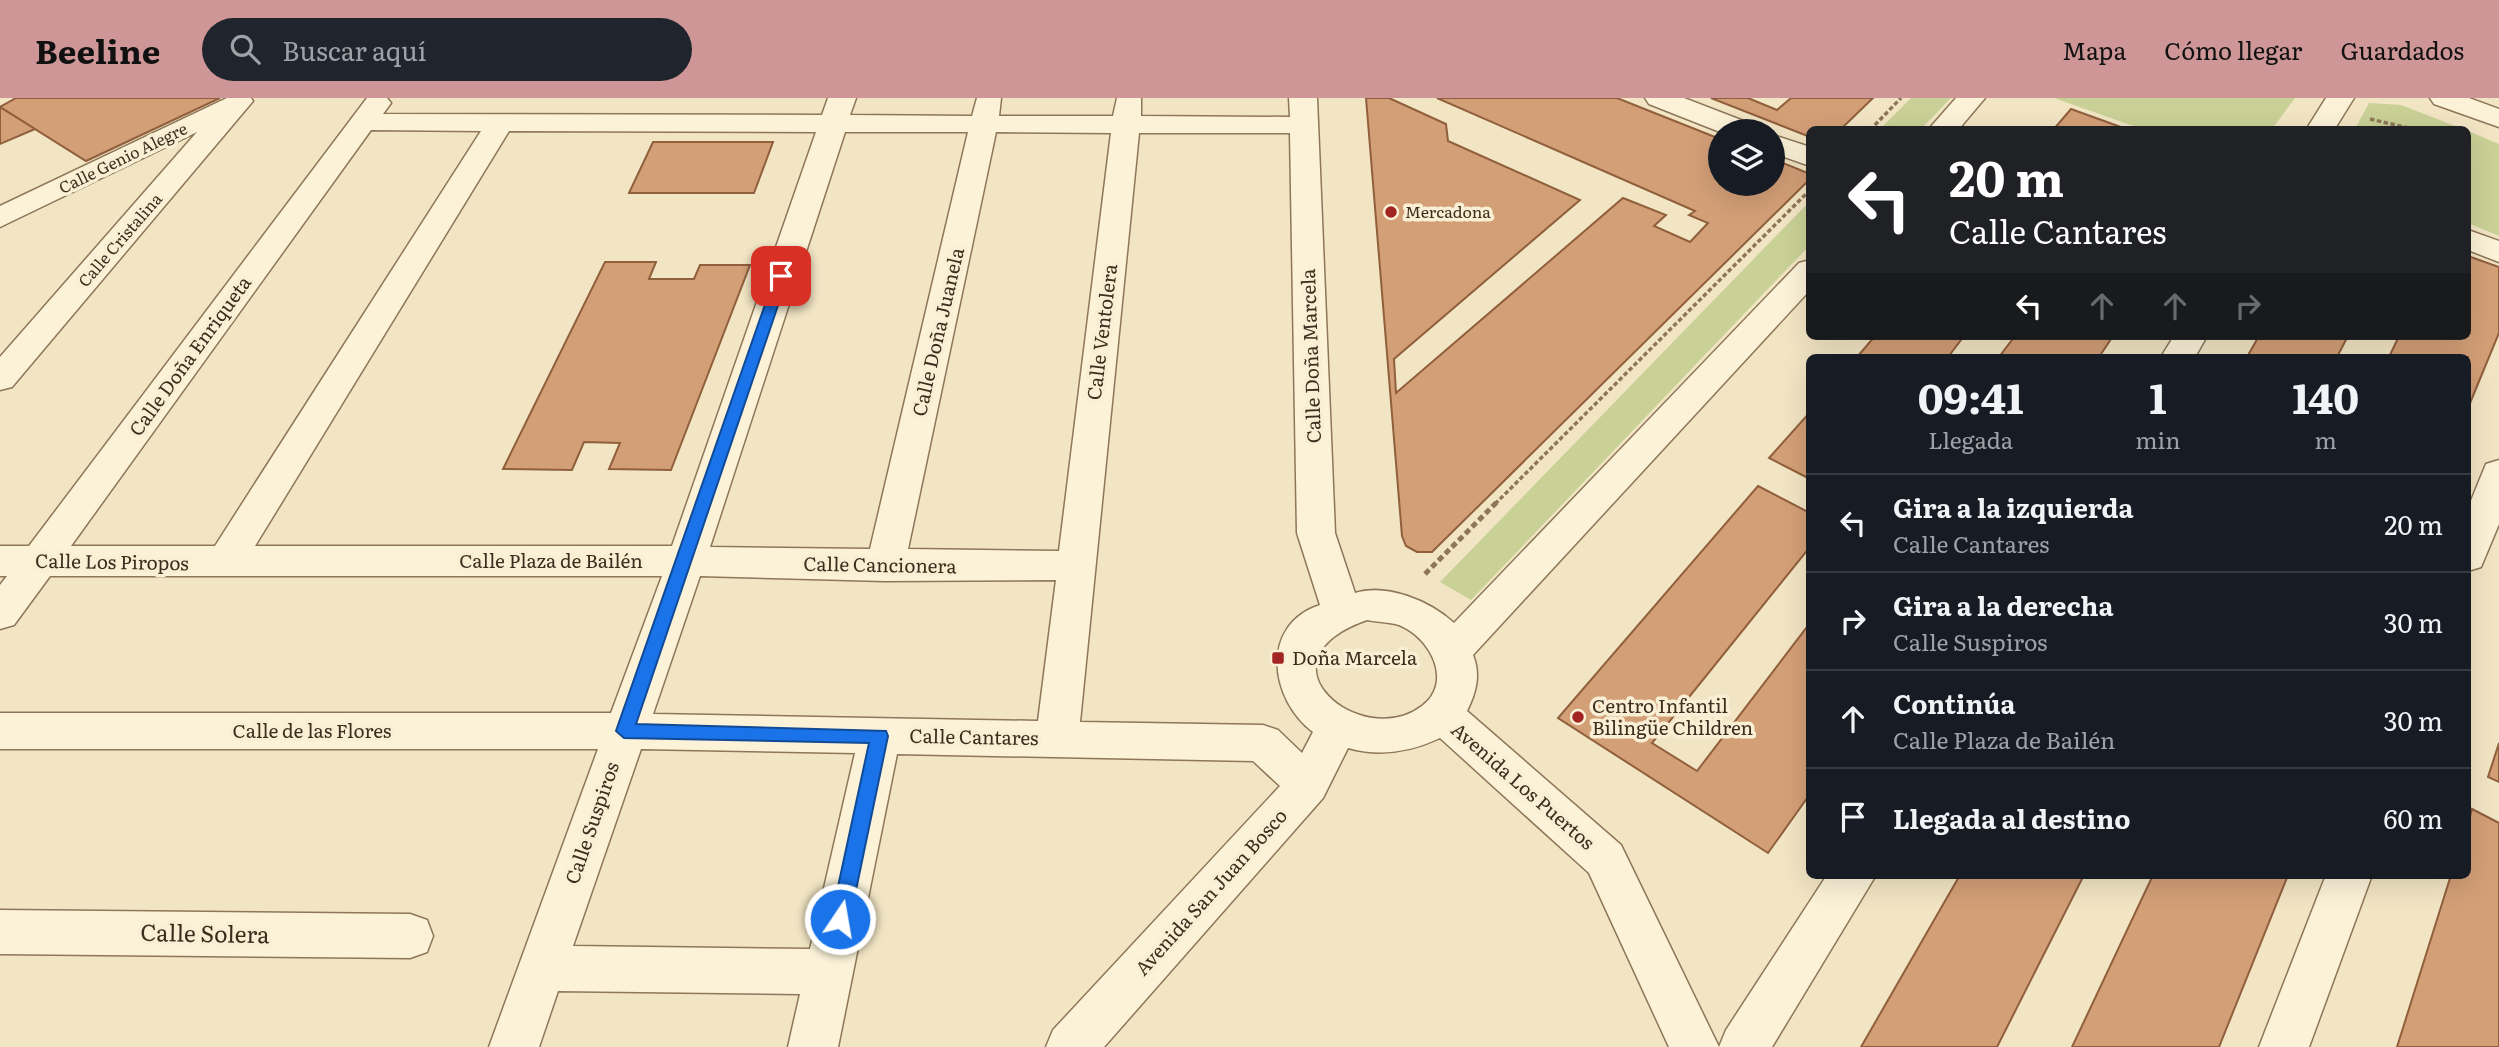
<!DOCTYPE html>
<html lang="es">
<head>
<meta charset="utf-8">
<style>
	body { margin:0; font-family:Literata,serif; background:#20242c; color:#f1f3f6; height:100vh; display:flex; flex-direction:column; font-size:26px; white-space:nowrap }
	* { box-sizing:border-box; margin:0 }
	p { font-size:23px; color:#9ea1a6 }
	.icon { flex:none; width:38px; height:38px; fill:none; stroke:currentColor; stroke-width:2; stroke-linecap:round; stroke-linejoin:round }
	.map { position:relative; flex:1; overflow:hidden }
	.sheet { position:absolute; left:1806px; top:256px; width:665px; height:525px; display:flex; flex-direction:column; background:#171b24; border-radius:10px; box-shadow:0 7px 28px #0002 }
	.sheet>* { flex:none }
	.banner { position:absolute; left:1806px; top:28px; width:665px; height:214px; border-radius:10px; box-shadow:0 7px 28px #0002; background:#202124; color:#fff; overflow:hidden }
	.buttons { position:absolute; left:1708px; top:21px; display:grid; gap:14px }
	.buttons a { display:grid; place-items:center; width:77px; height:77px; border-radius:50%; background:#171b24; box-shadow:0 7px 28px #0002; font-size:35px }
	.pin { position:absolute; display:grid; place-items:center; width:60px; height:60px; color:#fff; margin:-30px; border-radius:14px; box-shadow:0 4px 10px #0006 }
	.me { position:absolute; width:77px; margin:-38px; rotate:12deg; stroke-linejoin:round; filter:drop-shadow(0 0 5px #0008) }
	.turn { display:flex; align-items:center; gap:24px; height:147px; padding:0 28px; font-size:32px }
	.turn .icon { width:91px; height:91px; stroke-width:2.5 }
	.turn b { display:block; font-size:49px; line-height:60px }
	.lanes { display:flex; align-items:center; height:66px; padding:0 28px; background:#0003; justify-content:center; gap:35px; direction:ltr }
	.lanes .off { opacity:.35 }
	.eta { display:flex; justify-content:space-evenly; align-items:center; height:119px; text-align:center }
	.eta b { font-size:42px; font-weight:700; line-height:49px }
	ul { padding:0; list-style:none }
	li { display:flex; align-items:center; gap:21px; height:98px; padding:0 28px; border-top:2px solid #363941 }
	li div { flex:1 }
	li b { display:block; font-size:26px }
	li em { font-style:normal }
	header { display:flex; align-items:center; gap:42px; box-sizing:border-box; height:98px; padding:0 35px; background:#ce9697; color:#111 }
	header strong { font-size:33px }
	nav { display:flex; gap:38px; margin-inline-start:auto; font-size:24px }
	.search { width:490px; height:63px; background:#20242c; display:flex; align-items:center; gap:18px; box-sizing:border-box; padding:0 24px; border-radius:38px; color:#9ea1a6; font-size:26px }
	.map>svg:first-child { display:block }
	.green { fill:#c9d197 }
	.building { fill:#d39f77; stroke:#905f3c; stroke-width:2 }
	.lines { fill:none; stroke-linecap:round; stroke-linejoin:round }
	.minor-casing { stroke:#8e7658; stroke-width:3 }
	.path-far1 { stroke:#8e7658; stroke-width:3.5; stroke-dasharray:4.5 2.5; stroke-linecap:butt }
	.path { stroke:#8e7658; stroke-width:5; stroke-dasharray:6 3.5; stroke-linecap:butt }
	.minor { fill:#fbf2d8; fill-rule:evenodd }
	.route { fill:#1a73e8; stroke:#114b97; stroke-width:2 }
	.poi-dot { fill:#a32523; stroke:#f8efd4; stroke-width:2.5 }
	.labels { text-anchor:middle; stroke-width:7; stroke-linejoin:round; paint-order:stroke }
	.far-street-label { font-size:16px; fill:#3d2d1e; stroke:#f8efd4 }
	.far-poi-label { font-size:16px; fill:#3d2d1e; stroke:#f8efd4; text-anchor:start }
	.street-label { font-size:19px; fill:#3d2d1e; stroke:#f8efd4 }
	.poi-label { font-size:19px; fill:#3d2d1e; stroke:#f8efd4; text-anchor:start }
	.near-street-label { font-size:23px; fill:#3d2d1e; stroke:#f8efd4 }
</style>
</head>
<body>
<header>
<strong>Beeline</strong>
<div class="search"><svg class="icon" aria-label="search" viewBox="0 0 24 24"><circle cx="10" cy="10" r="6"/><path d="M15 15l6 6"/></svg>Buscar aquí</div>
<nav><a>Mapa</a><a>Cómo llegar</a><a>Guardados</a></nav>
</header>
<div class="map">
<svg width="2499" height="949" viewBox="0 0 2499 949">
	<rect width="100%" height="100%" fill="#f2e5c4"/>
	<!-- green -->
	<g class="green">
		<polygon points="1911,0 1951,0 1921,31 1880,31"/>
		<polygon points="2054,0 2295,0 2272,31 2142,31"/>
		<polygon points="2369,5 2401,7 2463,31 2355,31"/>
		<polygon points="2468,33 2499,46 2499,138 2468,125"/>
		<polygon points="1809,104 1809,148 1471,502 1440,484"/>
	</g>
	<!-- building -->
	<g class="building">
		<polygon points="16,0 220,0 86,63 0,9"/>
		<polygon points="1366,0 1389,0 1446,26 1448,43 1580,102 1394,261 1396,295 1623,100 1666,117 1654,128 1690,144 1708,125 1689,117 1695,113 1437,0 1617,0 1720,41 1720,86 1773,86 1773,61 1810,76 1810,81 1432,454 1417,454 1406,448 1402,438"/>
		<polygon points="1711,0 1748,0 1777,12 1791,0 1873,0 1840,32 1810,32 1810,39"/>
		<polygon points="0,9 35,31 0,46"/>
		<polygon points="2071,11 2129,32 2053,32"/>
		<polygon points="653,44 773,44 754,95 629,95"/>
		<polygon points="2468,158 2499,169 2499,235 2468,310 2468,259 2389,259 2399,238 2468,238"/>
		<polygon points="605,164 656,164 649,181 694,181 700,167 750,167 671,372 609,371 620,345 584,344 572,372 503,371"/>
		<polygon points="1875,238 1964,238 1948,259 1857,259"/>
		<polygon points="2015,238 2113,238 2099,259 1999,259"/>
		<polygon points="2259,238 2348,238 2337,259 2247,259"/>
		<polygon points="1810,314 1810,381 1769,360"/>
		<polygon points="1758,388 1810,415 1810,449 1652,645 1697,673 1810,525 1810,696 1768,755 1558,620"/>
		<polygon points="2499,645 2499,684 2488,679"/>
		<polygon points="2472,711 2499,725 2499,949 2397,949 2451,777 2468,777 2468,726"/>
		<polygon points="1960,777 2084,777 1997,949 1861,949"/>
		<polygon points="2153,777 2288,777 2219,949 2072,949"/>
	</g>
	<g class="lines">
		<defs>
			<g id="minor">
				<polygon points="227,0 251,0 253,3 12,289 0,292 0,259 197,34 0,129 0,108"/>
				<path d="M367,0H387L391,5L383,16L822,17L828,0H856L850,17L972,18L977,0H1001L999,18H1113L1117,0H1141V18L1290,19L1289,0H1317L1335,435L1355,495C1387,485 1430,503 1454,525L1799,165L1810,162V192L1473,557C1481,577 1476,595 1467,613L1621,747L1719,949H1669L1589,775L1440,640C1410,654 1380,659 1348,650L1323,700L1104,949H1046L1053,932L1280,688L1253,663L897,656L838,949H788L800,896L558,893L539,949H489L598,651H0V615H611L662,478H50L14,527L0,531V487L7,478H0V448H29ZM371,32L481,33L215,448H71ZM509,33L816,34L672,448H255ZM845,34H968L870,451L710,449ZM996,34L1111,35L1059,453L908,451ZM1139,35H1290L1297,435L1320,507C1259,527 1270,602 1313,634L1302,655L1278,632L1263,627L1080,624ZM700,478L885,483L1056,482L1038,623L653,616ZM1367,522C1377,524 1389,524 1399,527C1430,539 1454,584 1422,608C1362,654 1250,563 1367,522ZM641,651L855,655L810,851L573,848Z"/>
				<polygon points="1645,0 1684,0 1754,27 1758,33 1720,34 1649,6"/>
				<polygon points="1956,0 1985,0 1958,32 1928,32"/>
				<polygon points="2326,0 2354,0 2334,32 2306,32"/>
				<polygon points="2430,0 2469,0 2499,11 2499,29 2434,6"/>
				<polygon points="1773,37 1810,49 1810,68 1773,55"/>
				<polygon points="2468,132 2499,143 2499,164 2468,152"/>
				<polygon points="2174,238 2207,238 2195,259 2161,259"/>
				<polygon points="2499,362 2499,426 2481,469 2468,473 2468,410 2486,366"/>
				<polygon points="1827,777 1876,777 1772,949 1719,949 1726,932"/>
				<polygon points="2326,777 2372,777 2309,949 2259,949"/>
				<polygon points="0,812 410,816 427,822 433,838 427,854 410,860 0,856"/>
			</g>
		</defs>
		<!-- minor casing -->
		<use href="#minor" class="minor-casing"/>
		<!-- path-far1 -->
		<g class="path-far1">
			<polyline points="2370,21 2417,32"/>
			<polyline points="1870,32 1901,0"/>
			<polyline points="1495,406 1810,92"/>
		</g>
		<!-- path -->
		<polyline class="path" points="1425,476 1497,404"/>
		<!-- minor -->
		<use href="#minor" class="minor"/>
	</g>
	<!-- route -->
	<polygon class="route" points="781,174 788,178 636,626 886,633 888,638 850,821 847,828 840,830 834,828 831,821 869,645 624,640 616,633 775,178"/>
	<!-- markers -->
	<g class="poi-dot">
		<circle cx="1391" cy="114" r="7"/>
		<rect x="1271" y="553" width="14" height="14" rx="3.5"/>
		<circle cx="1578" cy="619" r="7"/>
	</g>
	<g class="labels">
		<!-- far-street labels -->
		<g class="far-street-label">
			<text transform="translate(123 60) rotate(-26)" y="6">Calle Genio Alegre</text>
			<text transform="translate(120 142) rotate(-49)" y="6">Calle Cristalina</text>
		</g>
		<!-- far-poi labels -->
		<g class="far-poi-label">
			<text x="1405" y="120">Mercadona</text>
		</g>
		<!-- street labels -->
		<g class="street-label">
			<text transform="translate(938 234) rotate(-77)" y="7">Calle Doña Juanela</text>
			<text transform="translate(1102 234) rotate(-83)" y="7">Calle Ventolera</text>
			<text transform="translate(190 258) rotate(-54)" y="7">Calle Doña Enriqueta</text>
			<text transform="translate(1311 258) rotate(-92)" y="7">Calle Doña Marcela</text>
			<text x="551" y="470">Calle Plaza de Bailén</text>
			<text transform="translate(112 464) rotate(1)" y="7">Calle Los Piropos</text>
			<text transform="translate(880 467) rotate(1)" y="7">Calle Cancionera</text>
			<text x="312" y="640">Calle de las Flores</text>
			<text transform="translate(974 639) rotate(1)" y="7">Calle Cantares</text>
			<text transform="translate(1523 688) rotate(41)" y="7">Avenida Los Puertos</text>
			<text transform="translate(592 725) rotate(-71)" y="7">Calle Suspiros</text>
			<text transform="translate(1211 794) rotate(-48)" y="7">Avenida San Juan Bosco</text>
		</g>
		<!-- poi labels -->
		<g class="poi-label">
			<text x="1292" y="567">Doña Marcela</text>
			<text x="1592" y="615">Centro Infantil<tspan x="1592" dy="22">Bilingüe Children</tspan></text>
		</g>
		<!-- near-street labels -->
		<g class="near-street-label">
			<text transform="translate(205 836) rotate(1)" y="8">Calle Solera</text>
		</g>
	</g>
</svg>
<div class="buttons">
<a><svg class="icon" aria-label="layers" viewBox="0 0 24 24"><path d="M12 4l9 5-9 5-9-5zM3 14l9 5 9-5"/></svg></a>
</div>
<div class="pin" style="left:781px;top:178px;background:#d93025"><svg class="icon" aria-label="arrive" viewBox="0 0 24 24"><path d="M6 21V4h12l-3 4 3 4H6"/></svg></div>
<svg class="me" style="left:840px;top:821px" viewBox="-20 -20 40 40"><circle r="17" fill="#1a73e8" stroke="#fff" stroke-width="3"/><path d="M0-11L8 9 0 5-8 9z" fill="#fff"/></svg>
<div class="banner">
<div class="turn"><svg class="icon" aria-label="left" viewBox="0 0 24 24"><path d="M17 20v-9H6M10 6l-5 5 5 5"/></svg><div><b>20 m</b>Calle Cantares</div></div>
<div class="lanes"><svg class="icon" aria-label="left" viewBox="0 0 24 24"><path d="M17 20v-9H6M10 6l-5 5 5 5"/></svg><svg class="icon off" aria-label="ahead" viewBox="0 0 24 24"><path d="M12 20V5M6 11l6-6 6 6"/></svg><svg class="icon off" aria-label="ahead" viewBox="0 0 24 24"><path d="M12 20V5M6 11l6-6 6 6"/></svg><svg class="icon off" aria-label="right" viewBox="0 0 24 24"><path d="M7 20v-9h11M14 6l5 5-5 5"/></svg></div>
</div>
<section class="sheet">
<div class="eta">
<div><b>09:41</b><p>Llegada</p></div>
<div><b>1</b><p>min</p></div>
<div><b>140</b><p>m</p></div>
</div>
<ul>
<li><svg class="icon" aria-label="left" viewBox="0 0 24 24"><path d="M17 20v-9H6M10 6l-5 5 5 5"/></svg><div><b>Gira a la izquierda</b><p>Calle Cantares</p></div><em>20 m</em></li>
<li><svg class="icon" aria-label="right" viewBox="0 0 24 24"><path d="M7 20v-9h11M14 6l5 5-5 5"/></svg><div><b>Gira a la derecha</b><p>Calle Suspiros</p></div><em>30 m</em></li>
<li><svg class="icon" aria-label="ahead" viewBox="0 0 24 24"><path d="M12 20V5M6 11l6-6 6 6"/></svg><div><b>Continúa</b><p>Calle Plaza de Bailén</p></div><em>30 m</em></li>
<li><svg class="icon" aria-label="arrive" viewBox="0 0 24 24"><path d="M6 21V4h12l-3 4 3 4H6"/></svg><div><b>Llegada al destino</b></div><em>60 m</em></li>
</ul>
</section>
</div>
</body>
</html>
